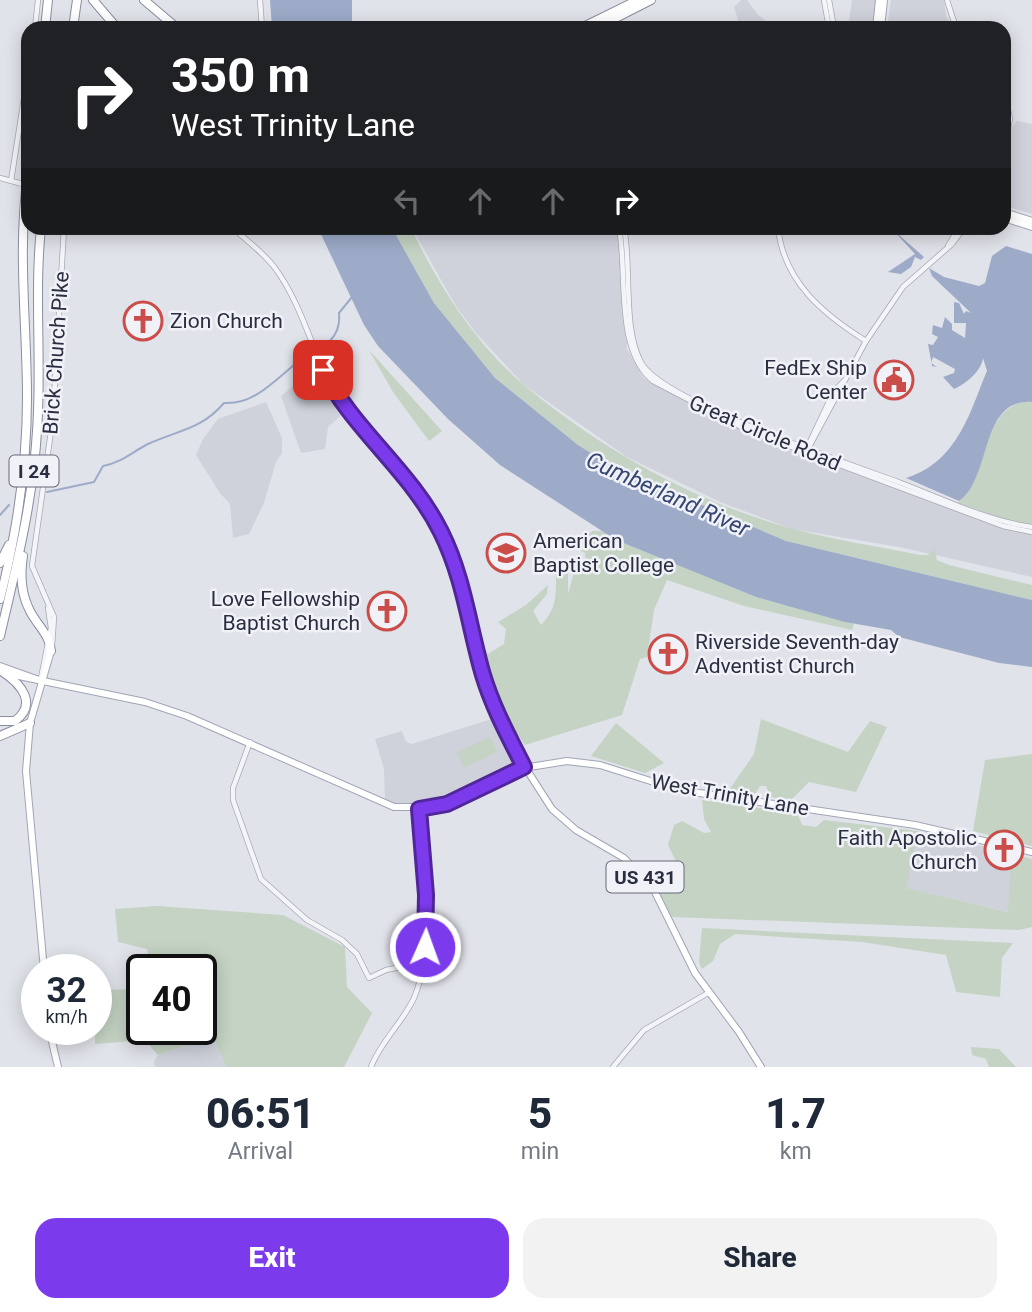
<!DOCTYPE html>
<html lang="en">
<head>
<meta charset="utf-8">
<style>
	body { margin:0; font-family:Roboto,sans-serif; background:#f2f2f3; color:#1f2937; height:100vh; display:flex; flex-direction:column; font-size:26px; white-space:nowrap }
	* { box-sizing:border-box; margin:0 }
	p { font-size:23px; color:#747a83 }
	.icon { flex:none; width:38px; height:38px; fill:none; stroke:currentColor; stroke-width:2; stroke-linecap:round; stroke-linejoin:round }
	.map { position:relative; height:1067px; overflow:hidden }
	.details { display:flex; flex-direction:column; background:#fff; flex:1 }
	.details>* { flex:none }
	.top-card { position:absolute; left:21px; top:21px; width:990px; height:214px; border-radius:21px; box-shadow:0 4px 18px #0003; background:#202124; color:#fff; overflow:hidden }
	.speed { position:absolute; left:21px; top:954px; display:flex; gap:14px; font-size:35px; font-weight:700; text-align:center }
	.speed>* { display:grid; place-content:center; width:91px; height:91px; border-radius:50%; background:#fff; box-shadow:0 4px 18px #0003; line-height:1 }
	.speed small { font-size:18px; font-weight:400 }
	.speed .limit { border:4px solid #111; border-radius:10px; background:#fff; color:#111 }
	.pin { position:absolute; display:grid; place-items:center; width:60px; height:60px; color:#fff; margin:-30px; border-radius:14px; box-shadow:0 4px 10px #0006 }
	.me { position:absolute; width:77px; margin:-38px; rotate:2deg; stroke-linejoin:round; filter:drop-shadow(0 0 5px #0008) }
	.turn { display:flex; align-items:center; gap:24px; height:147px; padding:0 35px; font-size:32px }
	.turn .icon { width:91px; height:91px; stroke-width:2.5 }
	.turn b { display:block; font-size:49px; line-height:60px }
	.lanes { display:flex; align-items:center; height:66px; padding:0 35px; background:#0003; justify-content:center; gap:35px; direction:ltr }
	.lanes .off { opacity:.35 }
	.eta { display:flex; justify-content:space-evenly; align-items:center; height:119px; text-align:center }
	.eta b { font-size:42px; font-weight:800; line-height:49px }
	.button { display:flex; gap:14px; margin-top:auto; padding:14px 35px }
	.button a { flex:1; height:80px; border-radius:21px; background:#7c3aed; color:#fff; font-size:28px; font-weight:800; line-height:80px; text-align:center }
	.button a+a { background:#f2f2f3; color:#1f2937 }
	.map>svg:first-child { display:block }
	.built { fill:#cfd2db }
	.green { fill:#c4d3c3 }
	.water { fill:#9dabc9 }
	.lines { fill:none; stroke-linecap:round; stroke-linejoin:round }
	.stream { stroke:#9dabc9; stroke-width:2 }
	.minor-casing { stroke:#a6a9b4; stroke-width:6 }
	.major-casing { stroke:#a1a5b5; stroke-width:8 }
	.highway-casing { stroke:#898ea0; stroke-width:10 }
	.minor { stroke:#f4f5f8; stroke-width:4.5 }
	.major { stroke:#fff; stroke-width:6 }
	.highway { stroke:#fff; stroke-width:8 }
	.minor-bridge-casing { stroke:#a6a9b4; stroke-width:6; stroke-linecap:butt }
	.minor-bridge { stroke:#f4f5f8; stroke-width:4.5 }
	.route-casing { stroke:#51269a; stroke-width:18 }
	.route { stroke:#7c3aed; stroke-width:12 }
	.labels { text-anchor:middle; stroke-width:5; stroke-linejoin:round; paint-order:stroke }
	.shield { fill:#f1f2f7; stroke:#666978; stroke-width:2 }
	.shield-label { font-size:19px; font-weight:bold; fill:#2a2e41 }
	.poi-label { font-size:21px; fill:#2a2e41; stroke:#f1f2f7; text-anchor:start }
	.street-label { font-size:21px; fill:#2a2e41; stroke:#f1f2f7 }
	.water-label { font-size:23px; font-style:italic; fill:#354674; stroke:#f1f2f7 }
</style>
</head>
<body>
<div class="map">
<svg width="1032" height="1067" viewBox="0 0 1032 1067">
	<rect width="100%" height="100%" fill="#e1e3ea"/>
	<!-- built -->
	<g class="built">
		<polygon points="741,0 747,0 758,15 776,28 792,25 797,28 737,28 739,23 734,7"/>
		<polygon points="852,0 876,0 873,28 848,28"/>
		<polygon points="891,0 944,0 946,16 953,28 887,28"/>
		<polygon points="1017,121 1032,124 1032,214 1005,206 1004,136"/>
		<polygon points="412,228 624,228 627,349 644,378 740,428 1010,530 1032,533 1032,577 899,547 792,529 720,502 627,457 524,385 475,332 454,303"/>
		<polygon points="316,367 345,412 328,427 325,449 301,453 281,396"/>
		<polygon points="266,402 282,438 282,453 276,462 264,503 249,534 233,538 230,504 220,493 196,455 203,439 218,419"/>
		<polygon points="498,717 525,767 437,807 385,804 384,769 375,739 402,731 406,742 412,744"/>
		<polygon points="918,831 1011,853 1009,912 905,888"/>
		<polygon points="207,1036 215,1042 226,1067 155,1067 154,1062 158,1055 200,1041"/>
	</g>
	<!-- green -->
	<g class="green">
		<path d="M392,228H411C438,285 476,345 525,386C601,449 695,502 790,528C833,540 877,546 920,555H928L934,549L937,560L949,565L1032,585V600L786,541L612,466L578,445L495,378L434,303Z"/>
		<polygon points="369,350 442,431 429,441 393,392"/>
		<path d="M1021,402H1032V525L1007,520L958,503C989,473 980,417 1021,402Z"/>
		<path d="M593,531H602L616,540L756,597L854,624L852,630L744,606L667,580L654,610L647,657L640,659L622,715L525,745L518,735L511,738L498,717L478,656L484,650L488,654L504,644L506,629L498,622L526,605L548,585L547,594L533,611L541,625C557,609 556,595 556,573L562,567L568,572V594L574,572L586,564L585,553L577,548L586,535Z"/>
		<polygon points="761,719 848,752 870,721 887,727 856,792 809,782 791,800 771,797 766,786 760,786 755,794 729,790 754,754"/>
		<polygon points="616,723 664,763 645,773 591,756"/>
		<polygon points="490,737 497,752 464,768 457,752"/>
		<polygon points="1032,754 1032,846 973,831 985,760"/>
		<polygon points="702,800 797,813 802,825 816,827 824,820 918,831 906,888 1008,912 1011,853 1032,859 1032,927 1019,930 672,917 644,868 679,867 668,845 674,825 682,821 704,833 711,832 704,819"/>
		<polygon points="157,906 283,915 345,947 347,987 372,1013 344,1067 226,1067 215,1042 207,1036 200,1041 158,1055 145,1040 95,1044 96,990 142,989 142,1029 201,1029 201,970 150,969 147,949 118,942 115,909"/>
		<polygon points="702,928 1013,943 1002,958 1000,997 956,992 946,955 862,942 735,934 720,944 713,961 702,969 699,962"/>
		<polygon points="971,1047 999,1049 1016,1067 989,1067 986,1059 972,1055"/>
	</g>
	<!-- water -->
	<g class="water">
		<polygon points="270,0 352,0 352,28 272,28"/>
		<polygon points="318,228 392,228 434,303 495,378 578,445 612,466 786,541 1032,600 1032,667 999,663 899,637 891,630 845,622 756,597 616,540 500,465 448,419 378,346 364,325"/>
		<polygon points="891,228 924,257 921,260 915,257 911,267 901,274 888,272 915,254"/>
		<path d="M1006,246L1032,254V402C979,398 992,479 959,501L906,478C959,462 971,408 987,371L983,358C982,370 966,384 954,389L943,377L954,373L955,369L933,357L931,363L937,367L932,366L928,344L933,345L938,337L932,334L933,325L942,328L945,317L952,324V330L965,338L966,323H954V302L959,303L964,314L966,311L971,313L932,276L929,268L944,277L979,286L985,283L992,256Z"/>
	</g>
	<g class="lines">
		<!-- stream -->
		<g class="stream">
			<path d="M318,351C332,341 341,331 339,313L352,297"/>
			<path d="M47,492L94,482L103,466C121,463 132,452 148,444C178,430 201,430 224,403C253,405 273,382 294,365C300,360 307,358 314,354"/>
			<polyline points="0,515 9,505"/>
		</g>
		<defs>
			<g id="minor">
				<polyline points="260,0 262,28"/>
				<polyline points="824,0 829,28"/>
				<polyline points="829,0 834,28"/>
				<polyline points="947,0 956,28"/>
				<polyline points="35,28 38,0"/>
				<polyline points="1004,92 1010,119 1004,146"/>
				<polyline points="0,178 19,183"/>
				<polyline points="11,181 28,73"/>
				<path d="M233,228C247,241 264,253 275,268C306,310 314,364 344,406C378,455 424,491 448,547C465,588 470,632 483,675C493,708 509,737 525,767"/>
				<path d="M619,228C628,273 614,349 653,381L749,431L1003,526L1032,532"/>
				<path d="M624,228C632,266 622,330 642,364C666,403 852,465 901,483C943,499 987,521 1032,527"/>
				<path d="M778,228C784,282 823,314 866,341"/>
				<polyline points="948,246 959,228"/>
				<polyline points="809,447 866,341 903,287 952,244 964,228"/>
				<polyline points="807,448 834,391 844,381"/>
				<polyline points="52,646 54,617 32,566 53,417 64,228"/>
				<polyline points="41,678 51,628 48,608"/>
				<polyline points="250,742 233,788 233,800 261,879 307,920 342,940 357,954 369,978 386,970 425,962"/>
				<path d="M371,1067C381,1041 403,1022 414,998C435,949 426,861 419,809"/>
				<polyline points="613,1067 644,1030 708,993"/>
			</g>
			<g id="major">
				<polyline points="876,28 879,0"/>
				<polyline points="881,28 884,0"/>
				<polyline points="1004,212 1032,221"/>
				<polyline points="1004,218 1032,227"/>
				<polyline points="0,666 39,680"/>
				<polyline points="9,674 145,702 187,716 394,807 437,807 517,769 567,761 600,765 679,790 915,825 1032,852"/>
				<polyline points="525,767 552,809 576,830 624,858 652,886 695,973 739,1032 761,1067"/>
				<polyline points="44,970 26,771 30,723 51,651"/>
				<polyline points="49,1029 58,1067"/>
			</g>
			<g id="highway">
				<polyline points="93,0 117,28"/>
				<polyline points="144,0 177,28"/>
				<polyline points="45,28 48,0"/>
				<polyline points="73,28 77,0"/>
				<polyline points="581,28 638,0"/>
				<polyline points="596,28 651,0"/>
				<path d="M23,556C20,575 21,594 30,611C37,625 50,635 51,651"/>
				<polyline points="0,563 9,545"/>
				<path d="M0,599C17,532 27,467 27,398C27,323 17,249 28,175"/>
				<path d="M0,636C16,568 33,501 37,431C42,363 34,295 41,228"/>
				<path d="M0,721H15C38,704 21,684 3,672"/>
				<polyline points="0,736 30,723"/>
			</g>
		</defs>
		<!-- minor casing -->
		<use href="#minor" class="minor-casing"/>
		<!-- major casing -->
		<use href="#major" class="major-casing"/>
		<!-- highway casing -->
		<use href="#highway" class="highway-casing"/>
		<!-- minor -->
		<use href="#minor" class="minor"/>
		<!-- major -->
		<use href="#major" class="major"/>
		<!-- highway -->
		<use href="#highway" class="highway"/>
		<defs>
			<polyline id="minor-bridge" points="19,183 28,186"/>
		</defs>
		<!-- minor-bridge casing -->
		<use href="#minor-bridge" class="minor-bridge-casing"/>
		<!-- minor-bridge -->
		<use href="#minor-bridge" class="minor-bridge"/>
	</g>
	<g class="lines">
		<defs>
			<path id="route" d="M323,370C353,430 411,471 441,532C464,578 469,627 483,675C493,708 509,737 524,767L447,804L419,809L426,895L425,947"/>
		</defs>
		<!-- route casing -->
		<use href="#route" class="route-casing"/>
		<!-- route -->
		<use href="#route" class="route"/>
	</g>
	<!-- icons -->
	<defs>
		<symbol id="church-ring" viewBox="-11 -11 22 22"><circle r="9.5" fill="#f1f2f7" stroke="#cb4d4a" stroke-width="1.5"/><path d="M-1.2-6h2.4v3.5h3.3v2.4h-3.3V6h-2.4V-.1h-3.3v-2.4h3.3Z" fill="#cb4d4a"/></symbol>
		<symbol id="civic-ring" viewBox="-11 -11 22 22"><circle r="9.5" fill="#f1f2f7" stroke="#cb4d4a" stroke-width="1.5"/><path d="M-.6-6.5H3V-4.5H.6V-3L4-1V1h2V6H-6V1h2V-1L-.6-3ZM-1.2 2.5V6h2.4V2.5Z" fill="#cb4d4a"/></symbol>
		<symbol id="school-ring" viewBox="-11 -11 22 22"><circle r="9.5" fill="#f1f2f7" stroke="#cb4d4a" stroke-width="1.5"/><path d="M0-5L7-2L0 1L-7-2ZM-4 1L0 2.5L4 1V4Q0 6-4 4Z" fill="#cb4d4a"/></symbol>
	</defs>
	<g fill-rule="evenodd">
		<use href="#church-ring" x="121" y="299" width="44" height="44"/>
		<use href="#civic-ring" x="872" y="358" width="44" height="44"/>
		<use href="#school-ring" x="484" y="531" width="44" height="44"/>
		<use href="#church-ring" x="365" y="589" width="44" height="44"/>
		<use href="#church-ring" x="646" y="632" width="44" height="44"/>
		<use href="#church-ring" x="982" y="828" width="44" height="44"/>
	</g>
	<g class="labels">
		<!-- shield labels -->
		<g class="shield">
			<rect x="9.5" y="455.5" width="49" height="31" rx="5"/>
			<rect x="606.5" y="861.5" width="77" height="31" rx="5"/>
		</g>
		<g class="shield-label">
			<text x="34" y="478">I 24</text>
			<text x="645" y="884">US 431</text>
		</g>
		<!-- poi labels -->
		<g class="poi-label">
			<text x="170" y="328">Zion Church</text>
			<text x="867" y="375" text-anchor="end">FedEx Ship<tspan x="867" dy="24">Center</tspan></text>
			<text x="533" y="548">American<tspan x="533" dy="24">Baptist College</tspan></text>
			<text x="360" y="606" text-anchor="end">Love Fellowship<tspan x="360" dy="24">Baptist Church</tspan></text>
			<text x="695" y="649">Riverside Seventh-day<tspan x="695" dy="24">Adventist Church</tspan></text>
			<text x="977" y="845" text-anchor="end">Faith Apostolic<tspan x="977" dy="24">Church</tspan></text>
		</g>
		<!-- street labels -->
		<g class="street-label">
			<text transform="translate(56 353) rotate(-86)" y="7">Brick Church Pike</text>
			<text transform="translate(765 433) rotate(23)" y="7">Great Circle Road</text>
			<text transform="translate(730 795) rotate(10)" y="7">West Trinity Lane</text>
		</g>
		<!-- water labels -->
		<g class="water-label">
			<text transform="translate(668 494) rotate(24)" y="8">Cumberland River</text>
		</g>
	</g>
</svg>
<div class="speed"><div>32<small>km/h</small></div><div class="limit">40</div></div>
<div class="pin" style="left:323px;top:370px;background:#d93025"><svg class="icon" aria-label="arrive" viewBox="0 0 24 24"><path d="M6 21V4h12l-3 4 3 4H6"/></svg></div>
<svg class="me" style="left:425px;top:947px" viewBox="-20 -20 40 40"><circle r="17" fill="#7c3aed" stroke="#fff" stroke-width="3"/><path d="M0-11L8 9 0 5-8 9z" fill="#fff"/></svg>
<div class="top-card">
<div class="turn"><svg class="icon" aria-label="right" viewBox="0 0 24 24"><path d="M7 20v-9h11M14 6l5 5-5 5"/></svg><div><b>350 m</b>West Trinity Lane</div></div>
<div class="lanes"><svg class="icon off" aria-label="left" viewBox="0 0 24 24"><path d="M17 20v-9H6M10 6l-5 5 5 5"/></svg><svg class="icon off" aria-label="ahead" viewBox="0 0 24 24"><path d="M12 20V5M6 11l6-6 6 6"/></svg><svg class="icon off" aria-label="ahead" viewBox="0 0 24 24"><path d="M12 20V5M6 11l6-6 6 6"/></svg><svg class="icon" aria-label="right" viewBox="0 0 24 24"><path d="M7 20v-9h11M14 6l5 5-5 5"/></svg></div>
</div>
</div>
<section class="details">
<div class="eta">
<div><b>06:51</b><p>Arrival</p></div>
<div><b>5</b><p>min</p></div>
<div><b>1.7</b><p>km</p></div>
</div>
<div class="button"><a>Exit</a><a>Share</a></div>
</section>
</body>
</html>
